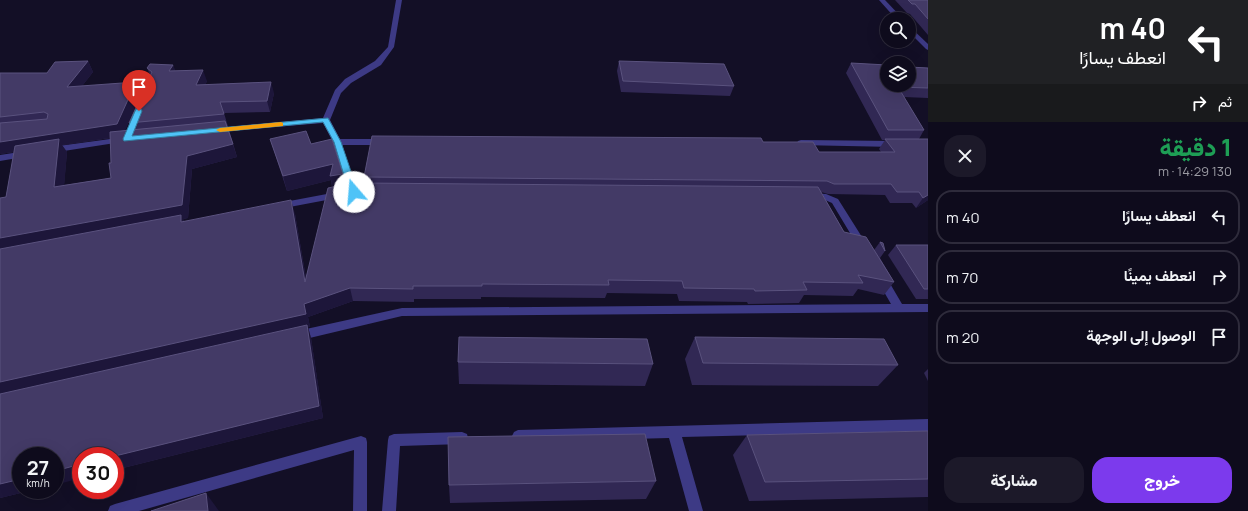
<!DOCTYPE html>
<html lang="ar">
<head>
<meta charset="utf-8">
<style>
	body { margin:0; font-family:Manrope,Vazirmatn,sans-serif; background:#1c1929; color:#f1f3f6; direction:rtl; height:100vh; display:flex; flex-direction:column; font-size:15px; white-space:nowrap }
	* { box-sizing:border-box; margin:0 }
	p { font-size:13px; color:#9b9ba3 }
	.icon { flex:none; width:22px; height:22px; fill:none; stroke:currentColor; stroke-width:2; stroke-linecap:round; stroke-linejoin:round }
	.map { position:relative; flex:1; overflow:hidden; direction:ltr }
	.panel { display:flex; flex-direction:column; background:#0e0b1c; width:320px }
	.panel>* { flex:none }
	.top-card { background:#202124; color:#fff; overflow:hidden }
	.buttons { position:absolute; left:880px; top:12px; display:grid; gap:8px }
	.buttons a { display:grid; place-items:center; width:36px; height:36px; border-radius:50%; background:#0e0b1c; box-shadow:0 4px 16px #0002,0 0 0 1px #2e2b3b; font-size:20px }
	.speed { position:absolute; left:12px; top:447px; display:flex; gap:8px; font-size:20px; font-weight:700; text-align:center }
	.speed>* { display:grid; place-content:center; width:52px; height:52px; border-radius:50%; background:#0e0b1c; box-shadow:0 4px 16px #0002,0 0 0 1px #2e2b3b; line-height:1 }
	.speed small { font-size:10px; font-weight:400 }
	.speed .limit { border:6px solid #d22; background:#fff; color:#111 }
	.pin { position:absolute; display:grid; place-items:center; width:34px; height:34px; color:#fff; margin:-41px -17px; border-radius:50% 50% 50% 0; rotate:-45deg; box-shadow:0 0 4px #0007 }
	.pin .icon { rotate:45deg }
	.me { position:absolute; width:44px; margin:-22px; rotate:342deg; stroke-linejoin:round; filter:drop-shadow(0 0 3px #0008) }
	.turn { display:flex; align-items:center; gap:14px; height:84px; padding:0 16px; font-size:18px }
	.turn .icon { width:52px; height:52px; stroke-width:2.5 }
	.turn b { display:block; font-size:28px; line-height:34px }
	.then { display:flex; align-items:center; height:38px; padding:0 16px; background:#0003; gap:8px; font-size:15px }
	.round { display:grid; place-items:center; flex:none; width:42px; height:42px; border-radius:16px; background:#1c1929 }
	.overview { display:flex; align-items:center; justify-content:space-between; height:68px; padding:0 16px }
	h1 { font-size:24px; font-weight:800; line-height:30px; color:#1e9e55 }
	.primary-button { display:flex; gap:8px; margin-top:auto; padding:8px 16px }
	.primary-button a { flex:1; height:46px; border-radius:16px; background:#7c3aed; color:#fff; font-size:16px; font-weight:800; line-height:46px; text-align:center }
	.primary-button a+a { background:#1c1929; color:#f1f3f6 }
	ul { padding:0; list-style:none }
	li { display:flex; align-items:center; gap:12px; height:54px; margin:0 8px 6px; padding:0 8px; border:2px solid #2e2b3b; border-radius:16px }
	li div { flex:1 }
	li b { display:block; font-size:15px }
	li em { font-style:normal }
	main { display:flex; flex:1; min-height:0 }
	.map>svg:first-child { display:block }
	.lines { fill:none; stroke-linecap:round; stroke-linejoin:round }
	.service { fill:#3d3a85; fill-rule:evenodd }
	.minor { fill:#3d3a85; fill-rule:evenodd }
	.wall { fill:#312854; fill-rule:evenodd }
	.shaded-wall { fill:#1d163a }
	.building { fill:#433a66; stroke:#5a527e }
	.route { fill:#4fc3f7; stroke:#337fa1 }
	.slow { fill:#f59e0b }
</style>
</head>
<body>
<main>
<section class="panel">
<div class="top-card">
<div class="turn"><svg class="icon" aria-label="left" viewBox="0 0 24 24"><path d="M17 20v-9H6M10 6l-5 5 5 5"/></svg><div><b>40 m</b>انعطف يسارًا</div></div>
<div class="then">ثم<svg class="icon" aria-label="right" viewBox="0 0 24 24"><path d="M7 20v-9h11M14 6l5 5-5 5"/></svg></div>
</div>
<div class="overview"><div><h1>1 دقيقة</h1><p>130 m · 14:29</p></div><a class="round"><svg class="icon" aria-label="close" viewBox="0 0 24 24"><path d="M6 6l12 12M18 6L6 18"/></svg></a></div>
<ul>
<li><svg class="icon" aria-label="left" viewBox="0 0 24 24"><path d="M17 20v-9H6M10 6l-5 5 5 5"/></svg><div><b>انعطف يسارًا</b></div><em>40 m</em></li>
<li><svg class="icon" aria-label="right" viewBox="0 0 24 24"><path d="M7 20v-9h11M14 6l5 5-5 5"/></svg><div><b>انعطف يمينًا</b></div><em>70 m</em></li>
<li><svg class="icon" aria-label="arrive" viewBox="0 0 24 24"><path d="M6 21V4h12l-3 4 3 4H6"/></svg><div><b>الوصول إلى الوجهة</b></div><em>20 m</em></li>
</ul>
<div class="primary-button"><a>خروج</a><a>مشاركة</a></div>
</section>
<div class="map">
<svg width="928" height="511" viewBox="0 0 928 511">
	<rect width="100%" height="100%" fill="#130f26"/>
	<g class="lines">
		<!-- service -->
		<g class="service">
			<polygon points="879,0 885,0 903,19 896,19"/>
			<polygon points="909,26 928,44 928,50 926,49 909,32"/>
		</g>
		<!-- minor -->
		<g class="minor">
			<polygon points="396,0 402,0 394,47 381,65 351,83 341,93 330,120 340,139 383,139 387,142 383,145 342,145 357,189 374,189 379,192 374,195 353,195 279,209 276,208 274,206 279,203 348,190 333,142 323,123 216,132 212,130 216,128 323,118 335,90 345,79 375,61 388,47"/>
			<polygon points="125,137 128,137 129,139 128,141 51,153 47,150 51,147"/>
			<polygon points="801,140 895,141 899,144 895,147 798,145 797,143 798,141"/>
			<polygon points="26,151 30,154 29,156 0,161 0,155"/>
			<polygon points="810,193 826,194 838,199 867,245 865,248 859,248 832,203 825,200 807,198 805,196"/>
			<polygon points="881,274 885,275 902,304 928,304 928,312 402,316 297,341 293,339 291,336 293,333 297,331 402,308 891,304 876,278 877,275"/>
			<polygon points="928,419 928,431 682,437 703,511 689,511 669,438 518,442 514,440 512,436 514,432 518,430"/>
			<polygon points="462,432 467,434 468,438 467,442 462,444 400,446 396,511 382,511 388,440 389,436 394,434"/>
			<polygon points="361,436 366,438 367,442 367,511 353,511 354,450 139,511 108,511 110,506 115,504"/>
		</g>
	</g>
	<!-- wall -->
	<g class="wall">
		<polygon points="895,0 928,0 928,35 910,14 907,13"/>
		<path d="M88,61L93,72L82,86L141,93L125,130H132L129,123L150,75L147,68L173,65L175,71L207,81L205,85L274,93L270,112L224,113L237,157L192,169L188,218L183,219L184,221L295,214L306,278L332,187L331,180L287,191L275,154L270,139L311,144L345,184L360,195L365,183L364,177L763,142L819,152H881L879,149L885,140H882L846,73L851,63L928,68V98L904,97L924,130L919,139L928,200L916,208L912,203H890L885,195L828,194L821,192L844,232L874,250L880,242L885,251L880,258L894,282L884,295L858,289L853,296L804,295L799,303L748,304L747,302L679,301L677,294L607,293L605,298L481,297V299H414V302L353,301L308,317L310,327H308L311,338L323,418L115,470V456L21,490H33L0,498L6,197L14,152L0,154V73H47ZM111,138V178L64,185L67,152L62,145Z"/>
		<polygon points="619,61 734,86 730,96 621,92 617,71"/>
		<polygon points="896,245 928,245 928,299 916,299 888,255"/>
		<polygon points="695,337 898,365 878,386 692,385 685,359"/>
		<polygon points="458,362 653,364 645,386 459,384"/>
		<polygon points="928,369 928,381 924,373"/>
		<polygon points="928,431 928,497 749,501 733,455 747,435"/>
		<polygon points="656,481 646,499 450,503 449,485"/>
	</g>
	<!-- shaded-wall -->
	<g class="shaded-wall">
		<polygon points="88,61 93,72 73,98 67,87"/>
		<polygon points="173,65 177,75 169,71"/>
		<polygon points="203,70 207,81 200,96 196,85"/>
		<polygon points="136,82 141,93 123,136 62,145 67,152 63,200 54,187 58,145 0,154 0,142"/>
		<polygon points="271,82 274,93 270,112 267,101"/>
		<polygon points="225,121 237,157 192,169 188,218 183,219 187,228 0,253 0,238 187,156"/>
		<polygon points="333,164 343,174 346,189 333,191 331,180 287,191 283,176"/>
		<polygon points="928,195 928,200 916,208 923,198"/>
		<polygon points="291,200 295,214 309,295 305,282"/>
		<polygon points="350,288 353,301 308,317 310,327 308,327 311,338 323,418 115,470 115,456 0,397 0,382 304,304"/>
		<polygon points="81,464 81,478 55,485 55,471"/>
		<polygon points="21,479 21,490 33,490 0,498 0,484"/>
		<polygon points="206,493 219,511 208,511"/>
	</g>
	<!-- building -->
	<g class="building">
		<polygon points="908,0 928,0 928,19 915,4 912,4"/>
		<polygon points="88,61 67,87 136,82 117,124 0,142 0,123 47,119 48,114 44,112 0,117 0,73 47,73 55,62"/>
		<polygon points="619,61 724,64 734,86 623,81"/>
		<polygon points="851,63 887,65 887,85 909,85 909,67 928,68 928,88 898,87 924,130 888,130"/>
		<polygon points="150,64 173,65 169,71 203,70 196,85 271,82 267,101 220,102 224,114 129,123 152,72 147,68"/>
		<polygon points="225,121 233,144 187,156 182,205 0,238 0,198 6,197 15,146 59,139 54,187 111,178 109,163 111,163 110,132"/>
		<polygon points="306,131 311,144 332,139 343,174 330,176 333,164 283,176 270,139"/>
		<polygon points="372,136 761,138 763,142 813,142 819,152 895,152 885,139 928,139 928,195 923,198 919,192 897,192 891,184 834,184 827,181 364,177"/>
		<polygon points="351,183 354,183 360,195 362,183 818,187 844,232 866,237 894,282 858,275 863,283 803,282 807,290 755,291 754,289 684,288 682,281 608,280 609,285 482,284 482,286 413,286 413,289 350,288 304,304 306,314 0,382 0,249 181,215 181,222 291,200 305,282 328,188"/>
		<polygon points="880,242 883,243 885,251"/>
		<polygon points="896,245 928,245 928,289 924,289"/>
		<polygon points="307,325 319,406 115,456 81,456 81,464 55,471 55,456 21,456 21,479 0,484 0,394"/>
		<polygon points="459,337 647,339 653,364 458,362"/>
		<polygon points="695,337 884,339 898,365 703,363"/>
		<polygon points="928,431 928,479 765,482 747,435"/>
		<polygon points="645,434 656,481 449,485 448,437"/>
		<polygon points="206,493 208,511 151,511"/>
	</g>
	<!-- route -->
	<polygon class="route" points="136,109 141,109 142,111 132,136 328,118 341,142 358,192 354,195 349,192 334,142 323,122 124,141 123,139"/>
	<!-- slow -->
	<polygon class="slow" points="281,122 283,123 283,126 220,132 216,130 220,128"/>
</svg>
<div class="buttons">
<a><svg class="icon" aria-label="search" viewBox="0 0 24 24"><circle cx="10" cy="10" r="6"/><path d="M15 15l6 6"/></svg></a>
<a><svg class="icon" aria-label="layers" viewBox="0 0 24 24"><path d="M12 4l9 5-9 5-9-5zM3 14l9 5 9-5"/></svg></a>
</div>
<div class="speed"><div>27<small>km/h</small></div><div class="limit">30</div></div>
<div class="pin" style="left:139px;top:111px;background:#d93025"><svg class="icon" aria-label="arrive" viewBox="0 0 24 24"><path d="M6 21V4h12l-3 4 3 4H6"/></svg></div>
<svg class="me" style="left:354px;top:192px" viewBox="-20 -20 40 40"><circle r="19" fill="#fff"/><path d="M0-13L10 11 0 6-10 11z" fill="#4fc3f7"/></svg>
</div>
</main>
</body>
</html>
